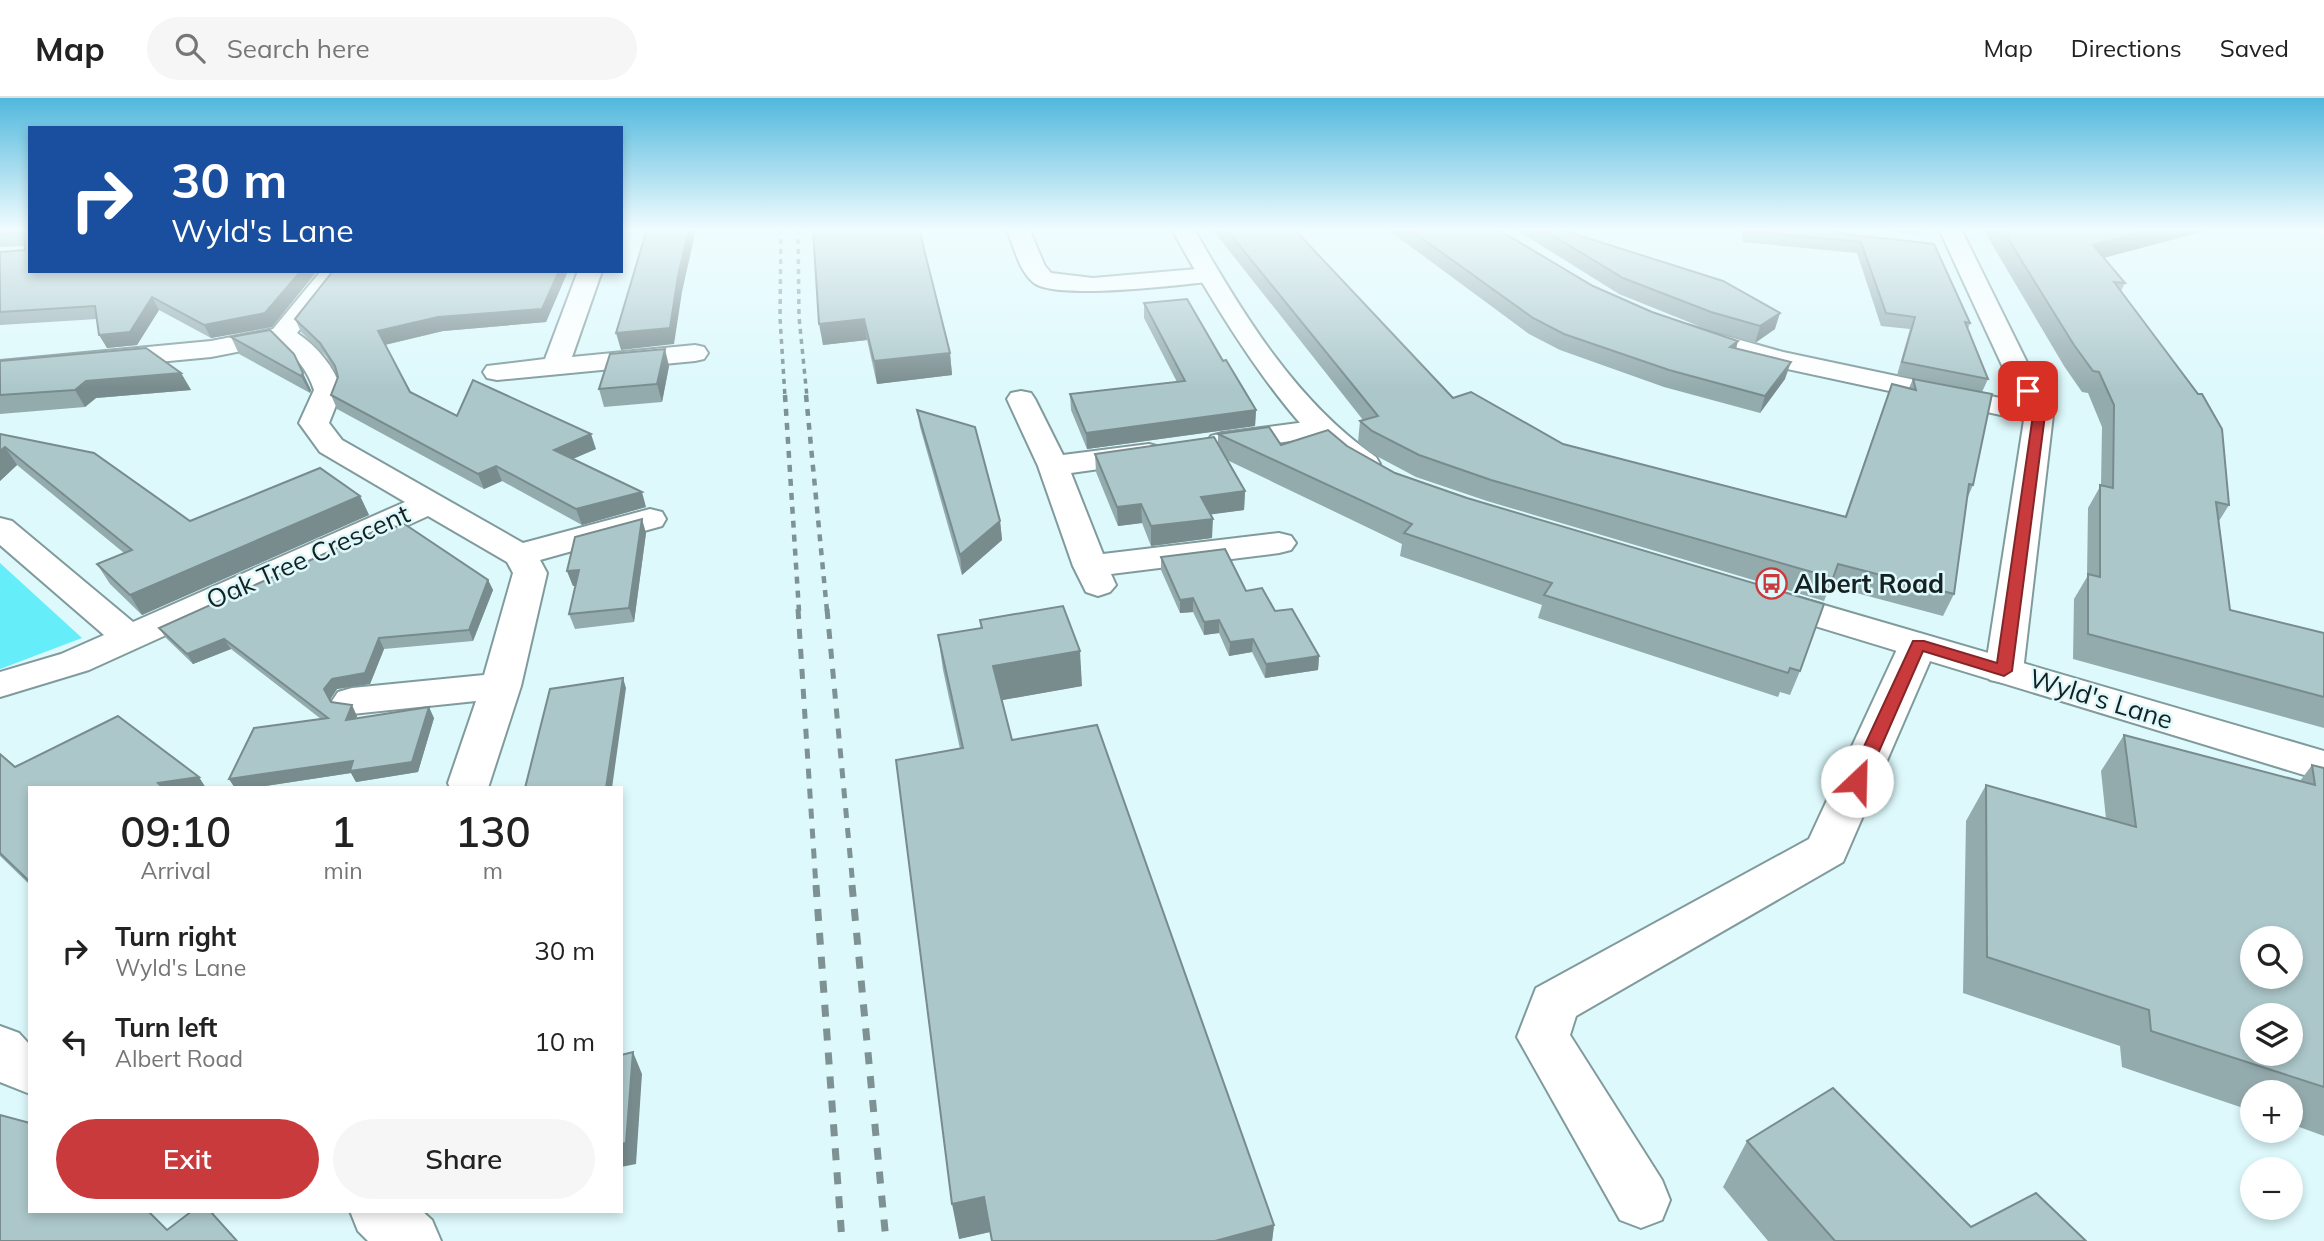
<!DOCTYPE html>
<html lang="en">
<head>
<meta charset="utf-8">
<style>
	body { margin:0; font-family:Mulish,sans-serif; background:#f6f6f6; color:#222; height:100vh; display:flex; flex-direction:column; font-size:26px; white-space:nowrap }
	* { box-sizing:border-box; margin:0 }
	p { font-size:23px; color:#767676 }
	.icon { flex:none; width:38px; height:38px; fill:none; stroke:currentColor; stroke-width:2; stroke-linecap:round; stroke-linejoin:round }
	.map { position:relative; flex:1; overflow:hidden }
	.details { position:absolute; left:28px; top:688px; width:595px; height:427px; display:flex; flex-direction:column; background:#fff; border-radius:0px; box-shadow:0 4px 10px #0003 }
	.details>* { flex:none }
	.top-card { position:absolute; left:28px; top:28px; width:595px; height:147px; border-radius:0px; box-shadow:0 4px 10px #0003; background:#1a4fa0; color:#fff; overflow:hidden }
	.fabs { position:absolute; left:2240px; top:828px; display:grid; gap:14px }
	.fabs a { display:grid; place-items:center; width:63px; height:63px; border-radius:50%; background:#fff; box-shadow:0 4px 10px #0003; font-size:35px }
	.pin { position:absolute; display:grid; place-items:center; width:60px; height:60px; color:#fff; margin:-30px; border-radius:14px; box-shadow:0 4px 10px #0006 }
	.me { position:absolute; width:77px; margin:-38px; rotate:24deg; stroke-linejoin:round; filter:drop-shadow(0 0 5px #0008) }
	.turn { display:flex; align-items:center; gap:24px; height:147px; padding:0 28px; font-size:32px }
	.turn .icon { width:91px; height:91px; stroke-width:2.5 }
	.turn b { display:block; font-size:49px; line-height:60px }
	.eta { display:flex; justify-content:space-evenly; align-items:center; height:119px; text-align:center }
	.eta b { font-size:42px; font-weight:600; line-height:49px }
	.primary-button { display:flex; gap:14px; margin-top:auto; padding:14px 28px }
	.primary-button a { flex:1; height:80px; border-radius:42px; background:#c93a3d; color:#fff; font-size:28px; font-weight:600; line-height:80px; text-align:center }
	.primary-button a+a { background:#f6f6f6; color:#222 }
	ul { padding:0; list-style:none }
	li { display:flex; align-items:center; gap:21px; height:91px; padding:0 28px }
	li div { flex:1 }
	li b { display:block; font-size:26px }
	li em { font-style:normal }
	header { display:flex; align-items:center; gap:42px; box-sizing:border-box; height:98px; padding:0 35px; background:#fff; border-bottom:2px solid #e0e0e0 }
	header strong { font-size:33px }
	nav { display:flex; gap:38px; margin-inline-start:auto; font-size:24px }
	.search { width:490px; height:63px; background:#f6f6f6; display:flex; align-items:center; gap:18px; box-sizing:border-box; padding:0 24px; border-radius:38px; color:#767676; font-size:26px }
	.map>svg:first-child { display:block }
	.green { fill:#66edfa }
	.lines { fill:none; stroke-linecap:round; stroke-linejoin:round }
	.minor-casing { stroke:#819b9d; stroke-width:4 }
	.major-casing { stroke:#819b9d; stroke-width:4 }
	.minor { fill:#fff; fill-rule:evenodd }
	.major { fill:#fff; fill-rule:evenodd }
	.rail-far3 { stroke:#7e9294; stroke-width:3.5; stroke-dasharray:5 5; stroke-linecap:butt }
	.rail-far2 { stroke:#7e9294; stroke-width:4.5; stroke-dasharray:7 7; stroke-linecap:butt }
	.rail-far1 { stroke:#7e9294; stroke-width:5; stroke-dasharray:10 10; stroke-linecap:butt }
	.rail { stroke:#7e9294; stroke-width:7; stroke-dasharray:12 12; stroke-linecap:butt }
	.wall { fill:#94abae }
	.shaded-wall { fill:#788b8d }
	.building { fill:#acc7ca; stroke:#788b8d; stroke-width:2; fill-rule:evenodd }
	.route { fill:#c93a3d; stroke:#832628; stroke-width:2 }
	.labels { text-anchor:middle; stroke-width:5; stroke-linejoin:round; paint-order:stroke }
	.street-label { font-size:26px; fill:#162021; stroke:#ddf9fc }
	.poi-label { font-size:26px; font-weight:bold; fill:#162021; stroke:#ddf9fc; text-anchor:start }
</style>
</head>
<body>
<header>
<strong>Map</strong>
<div class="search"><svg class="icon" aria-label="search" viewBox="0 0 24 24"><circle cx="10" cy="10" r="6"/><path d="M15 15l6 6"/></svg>Search here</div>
<nav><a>Map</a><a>Directions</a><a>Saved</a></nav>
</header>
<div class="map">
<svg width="2324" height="1143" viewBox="0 0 2324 1143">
	<rect width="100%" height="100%" fill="#ddf9fc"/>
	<!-- green -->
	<polygon class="green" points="0,465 82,540 0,571"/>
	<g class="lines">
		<defs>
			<g id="minor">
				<path d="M1007,131H1029L1045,168L1051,175L1093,180L1208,170L1216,172L1220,177L1216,182L1208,184C1175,187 1058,202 1034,185C1019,173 1014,149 1007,131Z"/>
				<polygon points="1939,131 1961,131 2053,317 2023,573 2018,582 2004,585 1990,582 1985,573 2024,322 1778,269 1678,240 1674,235 1678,230 1687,227 1783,254 2019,304"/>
				<path d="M321,173H352L338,182L297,235C319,250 333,268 342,292L329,325L342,342L523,445L650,411L662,414L666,421L662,428L540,462L547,475L521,588L488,690H450L448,685L476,603L352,616L338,612L332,603L338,594L352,590L484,577L513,475L507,464L428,418L89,572L0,599V574L61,556L104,537L0,447V420L12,423L133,524L405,404L320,354L299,325L314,292C307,271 296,258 278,246L211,259L0,279V263L211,243L273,231Z"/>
				<polygon points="578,173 602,173 572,259 695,247 704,249 708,255 704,261 695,263 497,282 487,280 483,274 487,268 545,261"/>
				<polygon points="1021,293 1031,295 1035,301 1063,357 1149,346 1160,349 1164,355 1160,361 1149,364 1071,375 1103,456 1279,435 1291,438 1296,445 1291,452 1279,455 1111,476 1116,487 1110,494 1098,498 1086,494 1073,468 1038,368 1007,301 1011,295"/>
				<polygon points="1321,322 1331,325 1336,331 1331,337 1222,353 1211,350 1207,344 1211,338 1222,335"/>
				<polygon points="1918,535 1931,539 1937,547 1843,764 1576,918 1570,937 1662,1082 1670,1102 1662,1122 1641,1130 1620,1122 1517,939 1536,890 1809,741 1899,547 1905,539"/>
				<polygon points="0,928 19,935 30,947 30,996 0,984"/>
				<polygon points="350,1113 422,1113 432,1122 441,1143 368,1143 358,1133"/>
			</g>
			<g id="major">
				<path d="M1172,131H1194C1242,215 1296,304 1376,359L1380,366L1376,373C1316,387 1198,180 1172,131Z"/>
				<polygon points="1769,491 2324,653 2324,683 1756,510 1751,502 1756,494"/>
			</g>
		</defs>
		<!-- minor casing -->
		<use href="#minor" class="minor-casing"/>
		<!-- major casing -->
		<use href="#major" class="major-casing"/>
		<!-- minor -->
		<use href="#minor" class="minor"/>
		<!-- major -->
		<use href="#major" class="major"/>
		<!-- rail-far3 -->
		<g class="rail-far3">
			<polyline points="781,131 780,220 785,299"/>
			<polyline points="798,131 799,219 807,299"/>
		</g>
		<!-- rail-far2 -->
		<g class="rail-far2">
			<polyline points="785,297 799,513"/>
			<polyline points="806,297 827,513"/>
		</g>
		<!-- rail-far1 -->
		<g class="rail-far1">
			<polyline points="798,511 816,789"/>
			<polyline points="827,511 853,789"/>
		</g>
		<!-- rail -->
		<g class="rail">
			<polyline points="816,787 842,1143"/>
			<polyline points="852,787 886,1143"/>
		</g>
	</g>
	<!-- wall -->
	<g class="wall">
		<polygon points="0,131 30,131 30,173 317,173 272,229 211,240 159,212 137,247 107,250 97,221 0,227 0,154 25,152 25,148 0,149"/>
		<polygon points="813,131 950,255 952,277 877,286 867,242 823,247"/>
		<polygon points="1212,131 1294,131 1453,300 1563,346 1845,418 1892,286 1909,290 1913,281 1973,387 1967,401 1954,496 1943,518 1830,488 1824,503 1487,403 1416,379 1369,354 1358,344 1360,323 1363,322"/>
		<polygon points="1387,131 1497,131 1593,188 1652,214 1738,243 1736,251 1785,281 1760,315 1664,289 1560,252 1529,236"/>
		<polygon points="1515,131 1559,131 1775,231 1755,245 1706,231 1619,196"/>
		<polygon points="1741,131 1825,131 1845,136 1934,146 1970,225 1968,231 1988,281 1982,294 1897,277 1910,231 1881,228 1857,155 1743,144"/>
		<polygon points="1871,131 1923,131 1920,137"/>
		<polygon points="1983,131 2212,131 2104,160 2125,185 2121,193 2229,407 2219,423 2230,512 2324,535 2324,630 2073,561 2074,501 2087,479 2088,410 2101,387 2102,329 2088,295 2082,294 2064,268"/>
		<polygon points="333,173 568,173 546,224 443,233 385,247 410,294 457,318 596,351 572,361 646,409 582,427 502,383 484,391 337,311 331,297 338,279 337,277 326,258 301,234 295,221"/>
		<polygon points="1144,205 1223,263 1256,312 1255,328 1087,351 1071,312 1070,296 1177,284 1144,220"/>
		<polygon points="270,232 311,292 310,295 239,256 231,239"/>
		<polygon points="0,263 181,275 191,292 96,300 85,309 0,316"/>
		<polygon points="669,268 662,304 604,309 599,291"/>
		<polygon points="917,312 1000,423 1002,442 962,477 920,329"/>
		<polygon points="0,336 190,423 360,398 369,417 142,517 110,486 97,466 124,455 17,367 0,383"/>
		<polygon points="1218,336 1281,347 1347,348 1395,375 1800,573 1790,597 1780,594 1778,599 1538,520 1542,507 1400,458 1402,446 1227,362 1245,393 1244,412 1210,416 1212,440 1151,448 1142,425 1118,428 1096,374 1095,356 1218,346"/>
		<polygon points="646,435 634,524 575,531 569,516 575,488 573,488 567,473"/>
		<polygon points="1161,459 1246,493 1275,513 1319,558 1318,572 1265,580 1252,554 1229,558 1219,535 1204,537 1193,514 1180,515 1161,472"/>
		<polygon points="488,482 493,492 473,543 384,551 370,586 337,591 330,601 331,604 357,618 356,620 434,620 418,674 356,684 351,675 252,690 235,690 229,681 321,621 231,551 193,566 166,540 159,530"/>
		<polygon points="980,522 1082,588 1002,602 1012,642 1274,1127 1272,1143 992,1143 990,1134 959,1141 960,651 943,572 938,537 981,530"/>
		<polygon points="2124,637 2300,683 2312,667 2324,670 2324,1038 2291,1026 2291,994 2252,994 2252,1013 2122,969 2120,948 1963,895 1966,723 1986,687 2106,721 2101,673"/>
		<polygon points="0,656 15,669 30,690 30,787 0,758"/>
		<polygon points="1747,1043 1971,1129 2086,1143 1768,1143 1723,1089"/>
	</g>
	<!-- shaded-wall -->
	<g class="shaded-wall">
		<polygon points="689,131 696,131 682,194 674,246 621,252 616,235 678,178"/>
		<polygon points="2151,131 2212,131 2084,165 2093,147"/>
		<polygon points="301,173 317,173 272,229 211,240 204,227"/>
		<polygon points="559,173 568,173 546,224 443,233 384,247 378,233"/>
		<polygon points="152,199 159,212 137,247 107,250 99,237"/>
		<polygon points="1780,215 1775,231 1755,245 1760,228"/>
		<polygon points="864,221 867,242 823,247 819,226"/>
		<polygon points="1738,243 1733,260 1730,249"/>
		<polygon points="665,251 669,268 662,304 657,286"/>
		<polygon points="950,255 952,277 877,286 874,263"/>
		<polygon points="1791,264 1785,281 1760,315 1765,298"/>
		<polygon points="181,275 191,292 96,300 85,309 75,292 86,283"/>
		<polygon points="303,275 311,292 310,295 301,278"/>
		<polygon points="1256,312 1255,328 1087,351 1086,335"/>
		<polygon points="591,336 596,351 559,367 554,352"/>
		<polygon points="5,349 17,367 0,383 0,353"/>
		<polygon points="496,368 502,383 484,391 478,376"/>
		<polygon points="1245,393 1244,412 1200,418 1201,399"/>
		<polygon points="642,394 646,409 582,427 576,411"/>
		<polygon points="360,398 369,417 142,517 130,497"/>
		<polygon points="1141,406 1142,425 1118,428 1117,409"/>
		<polygon points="642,421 646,435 634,524 629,510"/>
		<polygon points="1213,421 1212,440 1151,448 1151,428"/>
		<polygon points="1000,423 1002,442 962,477 960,457"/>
		<polygon points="579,472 584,487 573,488 567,473"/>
		<polygon points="488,482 493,492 473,543 469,532"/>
		<polygon points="1193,500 1193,514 1180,515 1180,502"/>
		<polygon points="1219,522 1219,535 1204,537 1204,524"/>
		<polygon points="379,540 384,551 370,586 337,591 330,602 324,591 332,581"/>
		<polygon points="224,541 231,551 193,566 187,556"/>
		<polygon points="1253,541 1252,554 1229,558 1230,544"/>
		<polygon points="1080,553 1082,588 997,603 993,568"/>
		<polygon points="1319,558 1318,572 1265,580 1266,566"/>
		<polygon points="623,580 626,590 612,690 606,690"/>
		<polygon points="352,607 357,618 351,633 346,622"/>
		<polygon points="429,609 434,620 418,674 356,684 351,675 252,690 235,690 229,681"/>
		<polygon points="199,679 206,690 161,690 158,685"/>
		<polygon points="633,954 642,976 636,1066 621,1069 621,1046"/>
		<polygon points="984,1099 990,1134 959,1141 952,1106"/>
		<polygon points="1274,1127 1272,1143 1215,1143"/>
	</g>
	<!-- building -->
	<g class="building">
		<polygon points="0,131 30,131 30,173 301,173 265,215 204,227 152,199 130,234 99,237 95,208 0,214 0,154 25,152 25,135 0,136"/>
		<polygon points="647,131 689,131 678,178 670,230 616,235"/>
		<polygon points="813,131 919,131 950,255 874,263 864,221 819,226"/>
		<polygon points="1226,131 1294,131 1453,300 1471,294 1563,346 1846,419 1892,286 1916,292 1913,281 1992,296 1973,387 1969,386 1954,496 1838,466 1833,480 1491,382 1419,357 1372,333 1360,323 1378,318"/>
		<polygon points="1409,131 1497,131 1593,188 1652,214 1738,243 1730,249 1791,264 1765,298 1669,272 1564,236 1533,220"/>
		<polygon points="1542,131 1559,131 1723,183 1780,215 1760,228 1711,214 1623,180"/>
		<polygon points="1746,131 1825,131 1845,136 1934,146 1970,225 1965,224 1988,281 1902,264 1915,219 1886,215 1861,144 1747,133"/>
		<polygon points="2002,131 2151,131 2093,147 2125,185 2114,184 2198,296 2202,296 2222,331 2229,407 2216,404 2230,512 2324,535 2324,599 2088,536 2088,476 2100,479 2100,387 2113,390 2114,307 2099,274 2093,273 2074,247"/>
		<polygon points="333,173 559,173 542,211 438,219 378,233 410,294 457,318 473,282 591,336 554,352 642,394 576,411 496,368 478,376 331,297 338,279 335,268 320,245 295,221"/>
		<polygon points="1187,201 1223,263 1226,262 1256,312 1086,335 1070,296 1185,283 1144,205"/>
		<polygon points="270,232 294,256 303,275 301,278 231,239"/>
		<polygon points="146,250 181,275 86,283 75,292 0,297 0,263"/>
		<polygon points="665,251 657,286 599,291 610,256"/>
		<polygon points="917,312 975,329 1000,423 960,457"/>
		<polygon points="1269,329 1281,347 1328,332 1347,348 1395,375 1467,400 1824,506 1800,573 1790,570 1788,575 1544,497 1552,485 1404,435 1412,426 1218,336"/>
		<polygon points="0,336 94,355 190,423 320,370 360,398 130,497 97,466 132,452 5,349 0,353"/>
		<polygon points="1214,339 1245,393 1201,399 1213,421 1151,428 1141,406 1117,409 1095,356"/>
		<polygon points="642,421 629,510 569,516 579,472 567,473 575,439"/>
		<polygon points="403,425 488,482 469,532 379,540 365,575 332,581 324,591 331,604 352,607 346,622 429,609 412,664 350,673 353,663 229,681 254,630 328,620 224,541 187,556 159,530 391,426 396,429"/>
		<polygon points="1225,451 1246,493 1262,490 1275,513 1292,511 1319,558 1266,566 1253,541 1230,544 1219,522 1204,524 1193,500 1180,502 1161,459"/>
		<polygon points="1063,508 1080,553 993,568 1012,642 1097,627 1274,1127 1215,1143 992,1143 984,1099 952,1106 896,662 963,650 938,537 982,530 980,522"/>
		<polygon points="623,580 606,690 525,690 550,591"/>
		<polygon points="118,618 199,679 158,685 163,690 30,690 30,784 0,755 0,656 15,669"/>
		<path d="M2124,637L2315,687L2312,667L2324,670V989L2151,933L2149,912L1987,859L1986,687L2136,729ZM2252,840H2291V878H2252ZM2252,917H2291V956H2252Z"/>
		<polygon points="633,954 626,1045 621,1046 621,957"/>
		<polygon points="1833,990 1971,1129 2036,1095 2086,1143 1835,1143 1747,1043"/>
		<polygon points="0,1017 30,1025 30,1113 148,1113 167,1132 192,1113 210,1113 237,1143 0,1143"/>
	</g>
	<!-- sky -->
	<linearGradient id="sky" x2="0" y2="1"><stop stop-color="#51b8dd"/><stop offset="0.45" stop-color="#f0fcfe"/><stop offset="1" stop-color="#f0fcfe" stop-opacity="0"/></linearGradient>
	<rect width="2324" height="291" fill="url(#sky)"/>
	<!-- route -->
	<polygon class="route" points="2024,291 2032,291 2045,317 2012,573 2004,578 1923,553 1866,683 1864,688 1851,688 1848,683 1913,543 1924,543 1997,565 2033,317"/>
	<!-- icons -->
	<defs>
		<symbol id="bus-ring" viewBox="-11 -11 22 22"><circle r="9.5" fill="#ddf9fc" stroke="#c93a3d" stroke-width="1.5"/><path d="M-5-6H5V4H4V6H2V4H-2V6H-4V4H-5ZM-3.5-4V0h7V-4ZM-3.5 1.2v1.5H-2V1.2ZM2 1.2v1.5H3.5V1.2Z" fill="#c93a3d"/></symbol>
	</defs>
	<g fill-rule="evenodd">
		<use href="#bus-ring" x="1754" y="468" width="35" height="35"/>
	</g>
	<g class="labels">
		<!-- street labels -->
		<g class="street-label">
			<text transform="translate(308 459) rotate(-24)" y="9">Oak Tree Crescent</text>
			<text transform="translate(2101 601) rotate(17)" y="9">Wyld's Lane</text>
		</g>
		<!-- poi labels -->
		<g class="poi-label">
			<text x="1794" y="495">Albert Road</text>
		</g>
	</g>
</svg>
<div class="fabs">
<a><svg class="icon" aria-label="search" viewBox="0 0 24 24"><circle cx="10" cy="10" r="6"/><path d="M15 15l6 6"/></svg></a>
<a><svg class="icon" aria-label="layers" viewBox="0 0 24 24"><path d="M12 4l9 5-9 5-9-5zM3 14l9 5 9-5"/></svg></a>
<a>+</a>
<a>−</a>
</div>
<div class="pin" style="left:2028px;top:293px;background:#d93025"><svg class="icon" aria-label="arrive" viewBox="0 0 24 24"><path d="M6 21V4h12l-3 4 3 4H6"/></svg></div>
<svg class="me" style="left:1857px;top:683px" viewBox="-20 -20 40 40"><circle r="19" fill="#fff"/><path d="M0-13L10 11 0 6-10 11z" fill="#c93a3d"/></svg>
<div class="top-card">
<div class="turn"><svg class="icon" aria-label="right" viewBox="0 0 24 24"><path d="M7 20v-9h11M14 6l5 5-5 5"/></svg><div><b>30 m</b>Wyld's Lane</div></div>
</div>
<section class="details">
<div class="eta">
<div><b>09:10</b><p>Arrival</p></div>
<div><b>1</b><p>min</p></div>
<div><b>130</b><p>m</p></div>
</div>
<ul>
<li><svg class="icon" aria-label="right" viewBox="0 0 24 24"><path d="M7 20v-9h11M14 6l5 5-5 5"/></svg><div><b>Turn right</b><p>Wyld's Lane</p></div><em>30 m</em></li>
<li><svg class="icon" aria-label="left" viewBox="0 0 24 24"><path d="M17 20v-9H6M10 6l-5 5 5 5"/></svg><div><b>Turn left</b><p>Albert Road</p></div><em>10 m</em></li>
</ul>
<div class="primary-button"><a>Exit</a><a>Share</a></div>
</section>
</div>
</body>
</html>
